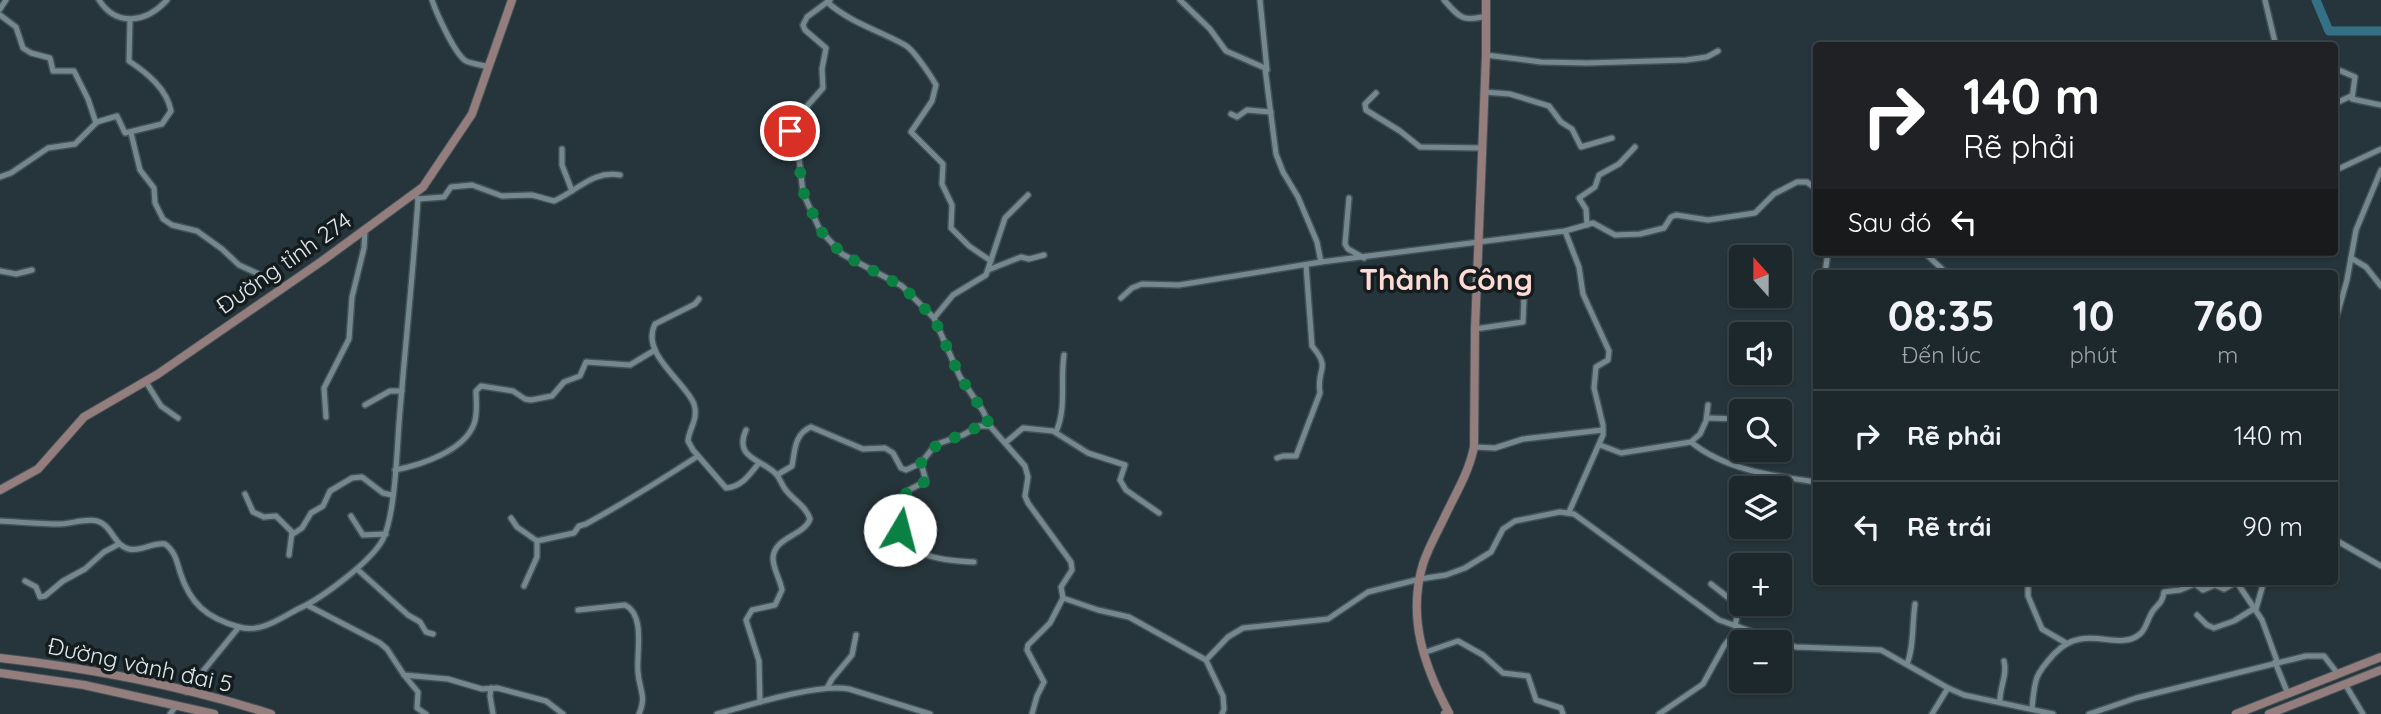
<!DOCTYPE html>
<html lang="vi">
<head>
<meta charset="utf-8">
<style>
	body { margin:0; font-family:Quicksand,sans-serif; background:#293438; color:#f1f3f6; height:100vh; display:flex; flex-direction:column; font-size:26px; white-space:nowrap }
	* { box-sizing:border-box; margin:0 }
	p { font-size:23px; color:#a0a6a9 }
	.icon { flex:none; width:38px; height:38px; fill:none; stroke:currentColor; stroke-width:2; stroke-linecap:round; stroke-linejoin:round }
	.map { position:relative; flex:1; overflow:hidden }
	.sheet { position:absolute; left:1813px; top:270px; width:525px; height:315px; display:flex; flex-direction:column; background:#1c282c; border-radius:7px; box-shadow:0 2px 5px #0004,0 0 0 2px #3a4448 }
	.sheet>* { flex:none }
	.top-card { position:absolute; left:1813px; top:42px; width:525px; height:214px; border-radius:7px; box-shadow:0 2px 5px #0004,0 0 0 2px #3a4448; background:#202124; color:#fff; overflow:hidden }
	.needle { width:46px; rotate:339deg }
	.controls { position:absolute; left:1729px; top:245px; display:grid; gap:14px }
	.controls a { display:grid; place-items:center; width:63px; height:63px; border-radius:7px; background:#1c282c; box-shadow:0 2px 5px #0004,0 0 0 2px #3a4448; font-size:35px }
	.pin { position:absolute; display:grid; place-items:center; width:60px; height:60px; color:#fff; margin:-30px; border:4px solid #fff; border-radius:50%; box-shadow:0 2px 7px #0007 }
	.me { position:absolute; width:77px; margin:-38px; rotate:8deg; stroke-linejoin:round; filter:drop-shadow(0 0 5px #0008) }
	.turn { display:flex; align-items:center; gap:24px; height:147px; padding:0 35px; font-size:32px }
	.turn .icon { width:91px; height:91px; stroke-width:2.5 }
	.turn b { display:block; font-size:49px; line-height:60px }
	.then { display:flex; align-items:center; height:66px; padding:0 35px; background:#0003; gap:14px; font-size:26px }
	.eta { display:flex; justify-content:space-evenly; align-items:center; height:119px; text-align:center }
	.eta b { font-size:42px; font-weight:700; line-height:49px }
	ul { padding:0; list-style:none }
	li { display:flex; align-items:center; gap:21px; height:91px; padding:0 35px; border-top:2px solid #3a4448 }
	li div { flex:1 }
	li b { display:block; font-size:26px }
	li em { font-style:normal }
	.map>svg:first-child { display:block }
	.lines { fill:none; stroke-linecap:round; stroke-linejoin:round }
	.river { stroke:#357186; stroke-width:9 }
	.street-casing { stroke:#445257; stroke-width:8 }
	.secondary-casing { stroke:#445257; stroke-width:10 }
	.street { stroke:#76888f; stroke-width:5 }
	.secondary { stroke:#937d7d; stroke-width:8 }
	.route { stroke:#0b8043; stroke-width:12; stroke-dasharray:0 21.6 }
	.labels { text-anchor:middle; stroke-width:7; stroke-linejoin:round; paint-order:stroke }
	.street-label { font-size:23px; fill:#dfe9ed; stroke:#151c1e }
	.district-label { font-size:30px; font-weight:bold; fill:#fddad4; stroke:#151c1e }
</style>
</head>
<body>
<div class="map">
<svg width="2381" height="714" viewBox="0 0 2381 714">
	<rect width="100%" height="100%" fill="#26353b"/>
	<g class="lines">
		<!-- river -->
		<polyline class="river" points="2316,0 2329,31 2381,31"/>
		<defs>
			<g id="street">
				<path d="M99,0C117,28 147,22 167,0"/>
				<path d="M432,0C436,12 455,55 466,61C472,64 482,65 489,67"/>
				<polyline points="830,0 807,17 803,25 805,30 826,48 822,69 823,88 808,105 803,118 790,131 798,149 803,193 820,230 842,254 902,286 934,318 960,377 983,411 990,426 1025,466 1028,477 1025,496 1028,503 1071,562 1072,570 1061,587 1063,598 1098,610 1129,617 1206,660 1223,696 1224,709 1222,714"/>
				<polyline points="1180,0 1210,29 1226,51 1265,68 1276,154 1283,172 1298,197 1317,242 1321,262"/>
				<polyline points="1260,0 1267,70"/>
				<path d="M1444,0C1460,18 1462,22 1487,16"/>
				<polyline points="2265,0 2275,42 2282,46"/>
				<path d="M827,2C851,23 878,30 905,45C913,49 931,76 936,85L932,101L911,132L943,164L942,184L952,205L951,228L969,246L991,261"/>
				<polyline points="0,9 6,0"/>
				<polyline points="0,15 16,27 23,48 31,53 50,58 53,71 74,71 88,99 96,123"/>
				<polyline points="1486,55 1541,62 1587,63 1686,60 1707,57 1718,51"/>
				<polyline points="2334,68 2355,77 2352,99 2381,105"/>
				<polyline points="1484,92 1510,94 1549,106 1561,122 1572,129 1581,147 1612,138"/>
				<polyline points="1376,93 1365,104 1366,110 1400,131 1420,147 1481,148"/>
				<polyline points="2334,104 2351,96"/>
				<polyline points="1231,114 1237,117 1247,110 1271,112"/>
				<polyline points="131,133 140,170 154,188 155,203 163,219 172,225 197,231 222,249 239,265 285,286"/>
				<polyline points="562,149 562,165 572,191"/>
				<polyline points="2334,171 2381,149"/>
				<path d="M0,177L11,173L48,148L75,144L97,122L117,116L125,133L162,124L171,111C167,89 147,73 129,61L130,19"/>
				<polyline points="1349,198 1345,244 1348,249 1364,258"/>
				<path d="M418,199L444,197L451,187L472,185L502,196L532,195L554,201C577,191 593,170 620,175"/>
				<polyline points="1587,225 1586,209 1579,198 1595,187 1599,175 1619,164 1635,147"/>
				<polyline points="1565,231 1579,267 1583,294 1609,351 1608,360 1596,367 1594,388 1603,425 1603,435 1569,512"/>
				<polyline points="1881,252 1883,252"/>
				<polyline points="1924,252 1944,271"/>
				<polyline points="2351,258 2366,267 2381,286"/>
				<polyline points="988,270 1021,257 1029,259 1044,255"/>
				<polyline points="0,271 16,274 32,270"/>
				<polyline points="1825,273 1828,252"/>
				<polyline points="1121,298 1132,288 1142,284 1179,285 1321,262 1565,231 1593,223 1615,235 1640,234 1664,228 1671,217 1676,215 1708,220 1755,213 1774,194 1797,182 1807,182 1816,189"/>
				<path d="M699,299L695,304L655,324C640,354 685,381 694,404C699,419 689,428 688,441L693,450L726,488C742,487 750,474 759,463"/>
				<polyline points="934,318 953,295 986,275 1005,218 1028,195"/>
				<polyline points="2334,326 2347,280 2356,230 2381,170"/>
				<polyline points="1475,329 1523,322 1524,298"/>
				<polyline points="146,382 161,406 178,418"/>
				<polyline points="365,405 390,391 402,391"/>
				<polyline points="326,417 324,388 349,339 352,297 364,248 365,231"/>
				<polyline points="1707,418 1741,419"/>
				<path d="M746,430C733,459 763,459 777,475C780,479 782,485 785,489C793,500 806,506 810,519C804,536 774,537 773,558C773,569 780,579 782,590L775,605L752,610L746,620L759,661L760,702"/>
				<path d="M1056,432C1067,407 1060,381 1064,355"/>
				<path d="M1691,442C1725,470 1774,476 1816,482"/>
				<polyline points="1005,443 1023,428 1053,431 1088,453 1125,465 1120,480 1126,490 1159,513"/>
				<polyline points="1600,445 1621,453 1691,442 1700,434 1706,421 1708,405"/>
				<polyline points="1474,447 1495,448 1523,439 1603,430"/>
				<path d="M1277,458L1283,456H1296L1320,393C1316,367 1332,370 1312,346L1306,265"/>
				<path d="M921,463L926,481L907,491C904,499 899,508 898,517C893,557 947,561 974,562"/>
				<path d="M395,470C421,465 464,451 474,424C478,413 476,402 476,391L481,386L513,391L525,399L531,400L552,396L564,382L580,376L586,362L630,365L655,350"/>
				<path d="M777,475L792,466C795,451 794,434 811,427L863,449L885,448L893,453L901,468L906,470L921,463L932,449L940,443L963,435L979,426H990"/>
				<polyline points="245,494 253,512 264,517 276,516 292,532 289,555"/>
				<polyline points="351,516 363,535 386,534"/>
				<polyline points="511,518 517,527 537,541 537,557 524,586"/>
				<path d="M0,521C20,522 40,524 60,524C71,524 86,518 97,521C112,525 114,546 129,549C141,552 153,542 165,544C175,551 177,562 180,572C190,604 207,618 239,627C261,633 279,619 298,609C321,599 372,561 383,539C395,515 397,451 399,423C405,348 413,274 418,199L414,194"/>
				<polyline points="293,534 302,528 311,513 323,506 330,491 352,478 362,477 383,493 392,495"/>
				<polyline points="2334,539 2381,566"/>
				<path d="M537,541L574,533L579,526L586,524C624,503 661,480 698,456"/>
				<polyline points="357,569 408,615 420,622 426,632 433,634"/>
				<polyline points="25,581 36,587 40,597 45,596 63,581 85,569 104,552 119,544"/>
				<polyline points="2028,581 2028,596 2042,629 2066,643"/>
				<polyline points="2236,581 2262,620 2277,661"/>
				<polyline points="1711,584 1739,606 1735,626"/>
				<polyline points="307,605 380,643 387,649 404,675 448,679 482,689 497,688 546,701 563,714"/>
				<polyline points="2256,609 2264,581"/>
				<path d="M578,610L625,605C646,615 636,654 638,672C639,690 647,695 639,714"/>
				<polyline points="2197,615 2207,625 2214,628 2234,621 2255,608"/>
				<polyline points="1423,653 1458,641 1483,655 1503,673 1528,676 1536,700 1561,708 1563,714"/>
				<polyline points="1206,660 1228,637 1243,628 1328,619 1368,592 1420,579 1446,575 1465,568 1491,552 1503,529 1515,521 1560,512 1574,514 1719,620 1796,647 1881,650 1948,688 1964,695 2053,714"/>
				<polyline points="2275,662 2288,694"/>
				<path d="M1907,664C1914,647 1912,624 1915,604"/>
				<polyline points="404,675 418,692 417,708 426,714"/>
				<polyline points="2345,684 2363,714"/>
				<polyline points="491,688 490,696 493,714"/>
				<polyline points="827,688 832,679 852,655 856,635"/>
				<polyline points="186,692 239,627"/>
				<path d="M2000,702C1999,688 2008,675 2004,661"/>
				<path d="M2032,708C2035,679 2034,676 2054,654C2085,621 2118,653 2140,634C2146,629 2147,621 2151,614C2156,604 2162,606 2164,592L2180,590L2195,584L2203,590L2215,585L2224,589L2237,582"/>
				<polyline points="170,714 177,705"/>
				<path d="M717,714C749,705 819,683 849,689L930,714"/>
				<polyline points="1032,714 1037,696 1044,682 1027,650 1028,645 1050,623 1063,598"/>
				<polyline points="1659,714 1703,684 1724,646 1739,627"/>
				<polyline points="1932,714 1948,688"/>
				<polyline points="2089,714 2136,698 2306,656 2324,656 2338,674"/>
			</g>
			<g id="secondary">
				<polyline points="0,490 38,469 84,417 158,374 322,261 423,187 472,114 512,0"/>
				<path d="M0,658C89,668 186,687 271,714"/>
				<polyline points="0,673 84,685 214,714"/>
				<path d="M1445,714L1449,713C1424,666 1407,617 1423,564C1428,548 1438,531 1445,516C1456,493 1469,472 1474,447L1475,329L1486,55V0"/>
				<polyline points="2236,714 2381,657"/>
				<polyline points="2269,714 2381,670"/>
			</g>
		</defs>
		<!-- street casing -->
		<use href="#street" class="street-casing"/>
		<!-- secondary casing -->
		<use href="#secondary" class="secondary-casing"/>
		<!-- street -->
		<use href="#street" class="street"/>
		<!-- secondary -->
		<use href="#secondary" class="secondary"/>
	</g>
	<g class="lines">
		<!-- route -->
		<polyline class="route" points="790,131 798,149 802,189 820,230 842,254 902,286 934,318 960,377 983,411 990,426 979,426 962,435 940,443 932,449 921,463 926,481 907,491 898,516 900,530"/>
	</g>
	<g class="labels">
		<!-- street labels -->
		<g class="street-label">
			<text transform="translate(284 263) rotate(-35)" y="8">Đường tỉnh 274</text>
			<text transform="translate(140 665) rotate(12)" y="8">Đường vành đai 5</text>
		</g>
		<!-- district labels -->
		<g class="district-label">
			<text x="1446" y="290">Thành Công</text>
		</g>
	</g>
</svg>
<div class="controls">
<a><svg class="needle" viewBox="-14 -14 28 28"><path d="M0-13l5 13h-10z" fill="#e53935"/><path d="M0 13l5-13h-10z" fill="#a0a6a9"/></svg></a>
<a><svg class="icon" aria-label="sound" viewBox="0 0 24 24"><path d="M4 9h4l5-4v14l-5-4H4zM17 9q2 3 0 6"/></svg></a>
<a><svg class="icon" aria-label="search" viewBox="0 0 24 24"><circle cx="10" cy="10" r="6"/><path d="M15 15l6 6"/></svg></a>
<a><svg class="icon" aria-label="layers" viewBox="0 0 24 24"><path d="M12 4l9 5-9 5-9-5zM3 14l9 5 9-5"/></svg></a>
<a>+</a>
<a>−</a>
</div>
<div class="pin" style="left:790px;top:131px;background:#d93025"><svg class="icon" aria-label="arrive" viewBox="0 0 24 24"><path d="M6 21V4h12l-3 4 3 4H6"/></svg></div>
<svg class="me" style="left:900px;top:530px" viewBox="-20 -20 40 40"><circle r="19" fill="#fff"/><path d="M0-13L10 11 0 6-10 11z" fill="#0b8043"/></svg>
<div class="top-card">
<div class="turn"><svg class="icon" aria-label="right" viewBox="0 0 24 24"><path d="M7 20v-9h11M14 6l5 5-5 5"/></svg><div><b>140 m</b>Rẽ phải</div></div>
<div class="then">Sau đó<svg class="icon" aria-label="left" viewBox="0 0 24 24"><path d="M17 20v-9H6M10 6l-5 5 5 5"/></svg></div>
</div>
<section class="sheet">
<div class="eta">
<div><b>08:35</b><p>Đến lúc</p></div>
<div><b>10</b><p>phút</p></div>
<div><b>760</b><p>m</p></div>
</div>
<ul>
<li><svg class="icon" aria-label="right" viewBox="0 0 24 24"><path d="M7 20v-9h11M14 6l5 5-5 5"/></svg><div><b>Rẽ phải</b></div><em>140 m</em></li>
<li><svg class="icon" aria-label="left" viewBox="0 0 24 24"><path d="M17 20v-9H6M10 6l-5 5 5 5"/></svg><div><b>Rẽ trái</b></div><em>90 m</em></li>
</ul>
</section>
</div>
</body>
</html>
